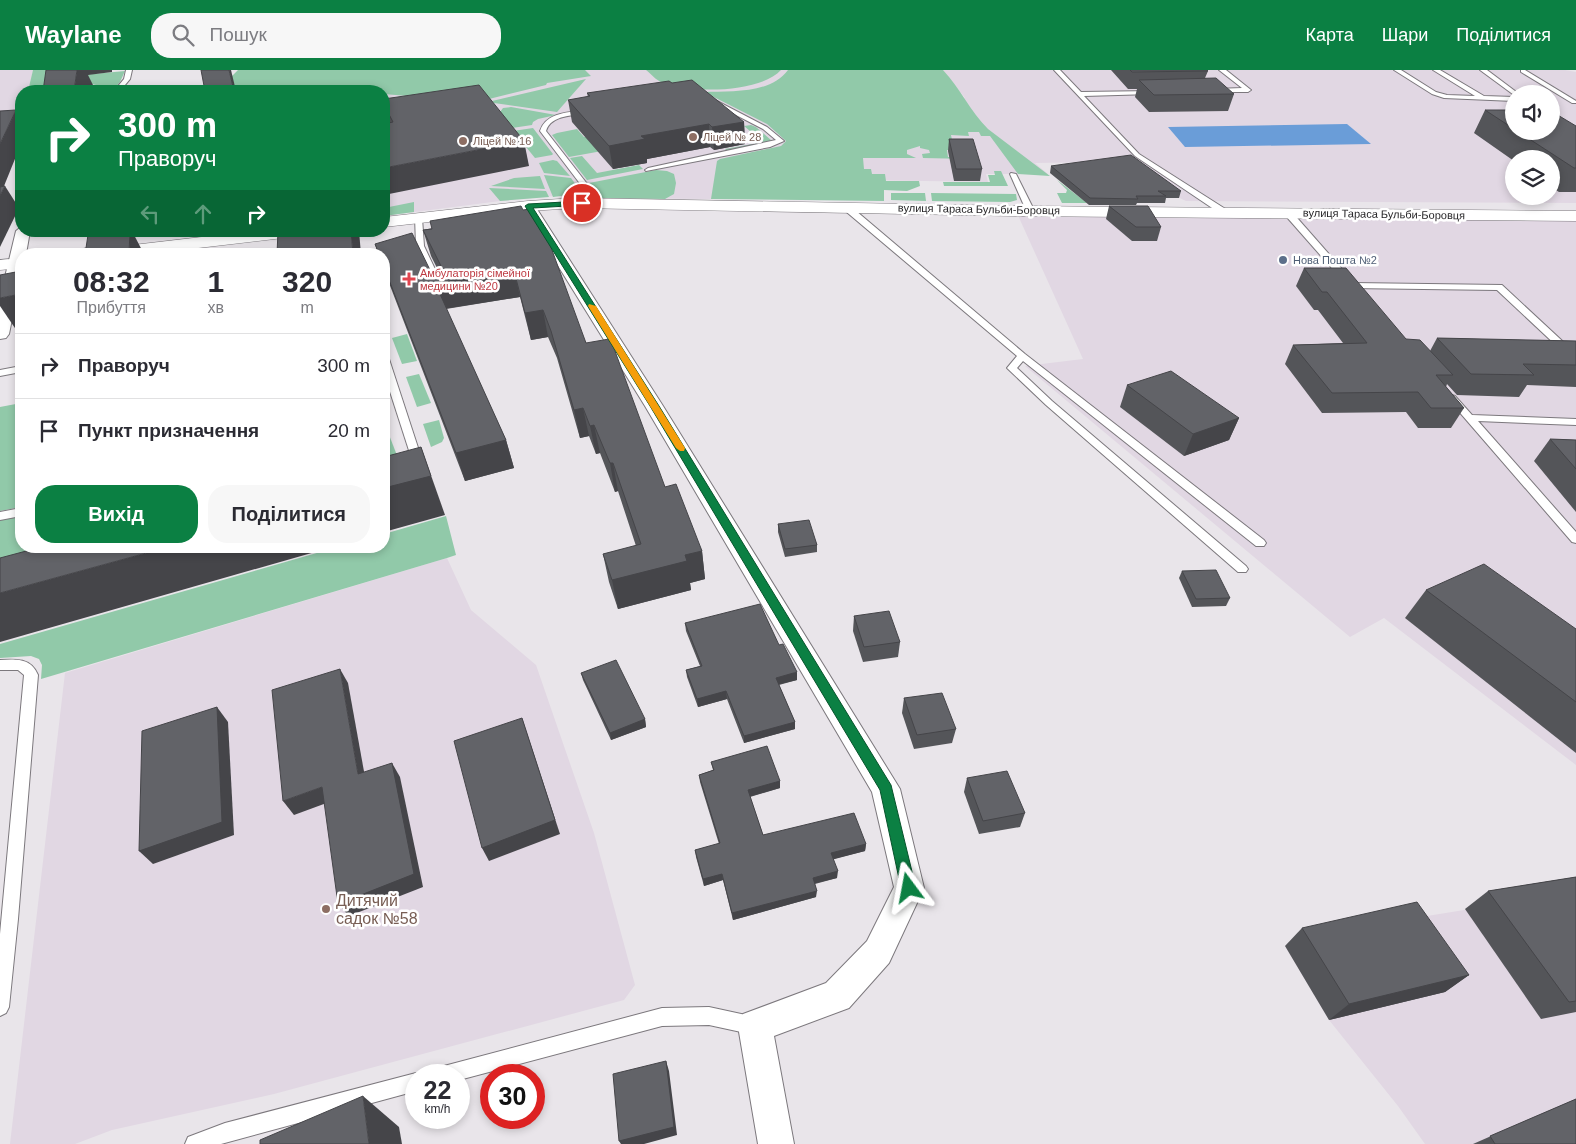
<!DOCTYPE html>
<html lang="uk">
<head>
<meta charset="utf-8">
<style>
	body { margin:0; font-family:Helvetica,sans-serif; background:#f7f7f7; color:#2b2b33; height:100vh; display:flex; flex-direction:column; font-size:19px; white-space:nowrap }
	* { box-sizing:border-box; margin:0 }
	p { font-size:16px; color:#7c7c81 }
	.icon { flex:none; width:28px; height:28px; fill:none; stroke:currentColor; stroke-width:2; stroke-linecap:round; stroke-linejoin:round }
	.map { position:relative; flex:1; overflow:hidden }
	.details { position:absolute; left:15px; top:178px; width:375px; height:305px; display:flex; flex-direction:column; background:#fff; border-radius:20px; box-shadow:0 2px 8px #0003 }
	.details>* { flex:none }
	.banner { position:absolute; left:15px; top:15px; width:375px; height:152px; border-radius:20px; box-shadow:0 2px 8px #0003; background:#0b8043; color:#fff; overflow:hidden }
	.fabs { position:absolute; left:1505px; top:15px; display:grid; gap:10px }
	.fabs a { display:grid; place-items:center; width:55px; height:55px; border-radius:50%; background:#fff; box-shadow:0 2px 8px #0003; font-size:25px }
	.speed { position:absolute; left:405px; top:994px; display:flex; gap:10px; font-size:25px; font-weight:700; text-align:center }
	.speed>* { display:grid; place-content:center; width:65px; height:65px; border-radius:50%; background:#fff; box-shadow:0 2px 8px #0003; line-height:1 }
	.speed small { font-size:12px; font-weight:400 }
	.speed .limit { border:8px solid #d22; background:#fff; color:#111 }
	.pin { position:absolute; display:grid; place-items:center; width:42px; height:42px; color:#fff; margin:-21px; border:2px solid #fff; border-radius:50%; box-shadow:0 1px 5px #0007 }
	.me { position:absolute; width:55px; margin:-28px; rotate:347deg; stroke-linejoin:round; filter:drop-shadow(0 0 4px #0008) }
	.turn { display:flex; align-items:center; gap:18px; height:105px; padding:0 20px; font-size:22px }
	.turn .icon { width:65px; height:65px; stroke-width:2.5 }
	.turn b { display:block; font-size:35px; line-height:42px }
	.lanes { display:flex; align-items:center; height:48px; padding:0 20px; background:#0003; justify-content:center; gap:25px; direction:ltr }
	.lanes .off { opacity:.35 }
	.eta { display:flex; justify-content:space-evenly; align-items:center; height:85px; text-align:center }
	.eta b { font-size:30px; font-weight:700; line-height:35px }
	.cta { display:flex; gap:10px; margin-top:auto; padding:10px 20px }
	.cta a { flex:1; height:58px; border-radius:20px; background:#0b8043; color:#fff; font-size:20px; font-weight:700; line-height:58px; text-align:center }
	.cta a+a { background:#f7f7f7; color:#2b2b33 }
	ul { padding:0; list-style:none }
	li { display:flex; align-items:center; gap:15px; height:65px; padding:0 20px; border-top:1px solid #e1e1e2 }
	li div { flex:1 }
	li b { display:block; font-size:19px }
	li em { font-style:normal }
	header { display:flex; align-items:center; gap:30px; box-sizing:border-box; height:70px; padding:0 25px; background:#0b8043; color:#fff }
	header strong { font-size:24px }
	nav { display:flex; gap:28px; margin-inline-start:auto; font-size:18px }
	.search { width:350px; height:45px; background:#f7f7f7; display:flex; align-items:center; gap:12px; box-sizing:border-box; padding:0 18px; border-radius:20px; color:#7c7c81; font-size:19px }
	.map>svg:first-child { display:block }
	.built { fill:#e1d7e3; fill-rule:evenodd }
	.green { fill:#91c9a9 }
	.water { fill:#6a9dd8 }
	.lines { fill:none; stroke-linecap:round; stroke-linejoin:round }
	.service-casing { stroke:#7c787d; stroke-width:2 }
	.minor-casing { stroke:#7c787d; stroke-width:2 }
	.tertiary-casing { stroke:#7c787d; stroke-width:1 }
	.service { fill:#fff; fill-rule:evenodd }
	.minor { fill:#fff; fill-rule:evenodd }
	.tertiary { fill:#fff; fill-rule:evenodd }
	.wall { fill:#545559 }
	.shaded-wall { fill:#454549 }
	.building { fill:#626368; stroke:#454549 }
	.route { fill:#0b8043; stroke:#07532c }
	.slow { fill:#f59e0b }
	.education-dot { fill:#8d6e63; stroke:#fff; stroke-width:2 }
	.service-dot { fill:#5c6f8a; stroke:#fff; stroke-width:2 }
	.health-dot { fill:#e0444e; stroke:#fff; stroke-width:2 }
	.labels { text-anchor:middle; stroke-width:5; stroke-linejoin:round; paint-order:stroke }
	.far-education-label { font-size:11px; fill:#785e54; stroke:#fff; text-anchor:start }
	.far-street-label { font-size:11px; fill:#262527; stroke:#fff }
	.far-service-label { font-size:11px; fill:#4e5e75; stroke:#fff; text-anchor:start }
	.far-health-label { font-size:11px; fill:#be3a42; stroke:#fff; text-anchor:start }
	.near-education-label { font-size:16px; fill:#785e54; stroke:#fff; text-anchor:start }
</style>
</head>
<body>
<header>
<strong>Waylane</strong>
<div class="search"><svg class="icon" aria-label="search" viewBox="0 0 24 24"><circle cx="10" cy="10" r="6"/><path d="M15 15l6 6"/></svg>Пошук</div>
<nav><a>Карта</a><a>Шари</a><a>Поділитися</a></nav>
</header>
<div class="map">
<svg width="1576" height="1074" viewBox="0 0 1576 1074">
	<rect width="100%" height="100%" fill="#e9e5ea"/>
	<!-- built -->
	<g class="built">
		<polygon points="0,0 33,0 28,21 21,21 21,41 0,44"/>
		<path d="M314,0H808L965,28L943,0H1565L1576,2V133L1186,131L1104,92L1035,93L1048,104H986L988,112L862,110L711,129L595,128L577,124L500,131L384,146V21H237ZM1514,24H1551V61H1514ZM1514,89H1551V126H1514Z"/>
		<polygon points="1016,141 1576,146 1576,695 1384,548 1350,567 1025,296 1083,289"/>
		<polygon points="447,488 471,540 536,595 594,763 635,915 624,930 274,1024 112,1060 75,1074 10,1074 65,603"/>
		<polygon points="1576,822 1576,1074 1425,1074 1398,1036 1329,950 1285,876 1396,851"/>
	</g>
	<!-- green -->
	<g class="green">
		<polygon points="33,0 49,0 45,21 28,21"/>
		<polygon points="238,0 585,0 591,6 547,13 546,15 477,32 384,24 384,21 234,21 228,10"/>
		<path d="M646,0H781C760,23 690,24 661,12C656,10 651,4 646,0Z"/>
		<path d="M788,0H943C960,18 970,41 988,59L1050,106L1018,104L990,66H981L979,62H968L969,66L951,65L954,80H947L948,87H974L969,89L923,88L922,84L930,83L929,80L920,78V76L907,80V84L916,88H863L864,99H871L872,104H885L886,111H919L920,116L907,121L884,120V131L711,129L717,91L720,89L781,76L786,71L767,54L704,22C730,21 771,24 788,0Z"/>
		<polygon points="125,1 120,12 114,19 60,7"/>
		<polygon points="586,9 557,42 494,33 492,31"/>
		<polygon points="511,37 556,45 538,49 533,52 532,55 512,58 500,42 503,38"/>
		<polygon points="751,55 756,57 771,70 770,72 727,81 725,79 763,72 744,56"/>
		<polygon points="533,58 553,84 552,85 535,88 513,61"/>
		<polygon points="577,59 584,67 603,64 602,81 569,87 552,65 557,63"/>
		<polygon points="582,86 597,103 639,95 643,99 587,110 570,88"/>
		<polygon points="553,90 557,91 570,106 544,103 539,93"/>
		<polygon points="656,100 667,101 674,104 676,113 674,124 665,129 595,128 591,125 592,118 589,113"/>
		<polygon points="994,101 1001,101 1008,116 944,116 943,112 990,112 988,105 995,105"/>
		<polygon points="544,105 571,108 579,119 577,124 553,127"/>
		<polygon points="540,106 545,119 491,116 514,108"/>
		<polygon points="1057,110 1087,133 1062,133 1057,123 1066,123 1067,120"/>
		<polygon points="489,118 546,121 549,127 500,131"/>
		<polygon points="891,123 925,123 926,131 891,130"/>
		<polygon points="931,123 1016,124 1017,130 1010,132 932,131"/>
		<polygon points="414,132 414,142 384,146 384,138"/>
		<polygon points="407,264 417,291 402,294 392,268"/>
		<polygon points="419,304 431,333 417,337 406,307"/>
		<polygon points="21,333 21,437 0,441 0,337"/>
		<polygon points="439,350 444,368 442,372 431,377 423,354"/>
		<polygon points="386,357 398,388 384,403 384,358"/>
		<polygon points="21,446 21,476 123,476 0,509 0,450"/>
		<polygon points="446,446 456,485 447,488 41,609 42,595 39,589 31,586 0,588 0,574 341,476 384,476 384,464"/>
	</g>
	<!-- water -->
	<polygon class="water" points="1347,54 1371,74 1185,77 1168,57"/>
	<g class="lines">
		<defs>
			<g id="service">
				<polygon points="126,0 132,0 130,9 120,21 114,21 124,9"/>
				<polygon points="1054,0 1060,0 1081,22 1154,21 1152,24 1084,26 1139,84 1227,140 1227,144 1221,144 1135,86"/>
				<polygon points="1219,0 1226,0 1251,20 1248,22 1213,22 1215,19 1242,18"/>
				<polygon points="1394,0 1401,0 1436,22 1447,25 1475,26 1433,0 1440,0 1484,26 1514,27 1514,31 1444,28 1432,24"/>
				<polygon points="1480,0 1487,0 1519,24 1514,25"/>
				<polygon points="1521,0 1525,0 1576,31 1576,33 1572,33 1521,2"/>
				<polygon points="713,29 767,57 784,71 770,77 646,101 645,100 648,98 776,70 763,59 711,32"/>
				<path d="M587,40L589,43C575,46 551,44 546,61L588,115L590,120L586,133L582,135L578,133L582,120L581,115L540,61C546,42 570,42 587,40Z"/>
				<polygon points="1011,103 1016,104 1034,140 1033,142 1026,140 1010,104"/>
				<polygon points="843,135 849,135 1025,284 1264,470 1266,473 1264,476 1256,476 1023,291 1017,298 1052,331 1246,496 1248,499 1246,502 1238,502 1046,335 1007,298 1017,286 843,139"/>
				<polygon points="1285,141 1291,141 1350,208 1350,212 1344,212 1285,145"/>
				<polygon points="415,146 422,148 424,176 443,216 442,218 435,216 416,176"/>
				<polygon points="1353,213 1502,215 1572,280 1567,283 1561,282 1560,279 1497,220 1350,218 1350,214"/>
				<polygon points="384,286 389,289 424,396 423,398 415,398 414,396 384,303"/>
				<polygon points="21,296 21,302 0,306 0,300"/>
				<polygon points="1452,325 1455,326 1472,345 1576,349 1576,355 1478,351 1576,462 1576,473 1572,472 1449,330 1449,326"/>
				<polygon points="21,438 21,446 0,450 0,442"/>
				<path d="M0,590C16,589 31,588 38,605L18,849L9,937L6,943L0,946V864L24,605L18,600H0Z"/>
				<polygon points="709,937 755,947 761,950 764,956 761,962 755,965 709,955 662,956 459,1010 459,1005 435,1005 437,998 444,996 662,938"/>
				<polygon points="416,1003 422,1005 416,1005 416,1021 221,1074 185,1074 188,1067 225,1053"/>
			</g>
			<g id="minor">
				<polygon points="528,132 535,136 663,336 900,719 924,818 889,893 849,938 774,966 794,1074 758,1074 738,956 743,944 826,913 867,871 894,817 872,722 645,336 521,136"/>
				<polygon points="21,157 21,161 30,161 26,184 21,184 21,204 9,264 6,268 0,269 0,228 16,161"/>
			</g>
			<g id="tertiary">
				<polygon points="577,128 1016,136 1576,141 1576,151 1016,146 577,138 528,141 384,157 384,147 528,131"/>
				<polygon points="253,161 308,161 306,165 300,166 147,184 90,184 93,180 99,179"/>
				<polygon points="21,188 21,198 0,200 0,190"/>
			</g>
		</defs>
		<!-- service casing -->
		<use href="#service" class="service-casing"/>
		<!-- minor casing -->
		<use href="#minor" class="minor-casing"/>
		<!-- tertiary casing -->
		<use href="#tertiary" class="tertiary-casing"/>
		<!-- service -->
		<use href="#service" class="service"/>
		<!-- minor -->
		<use href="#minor" class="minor"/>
		<!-- tertiary -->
		<use href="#tertiary" class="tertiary"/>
	</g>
	<!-- wall -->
	<g class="wall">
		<polygon points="1111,0 1207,0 1208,1 1205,8 1234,24 1228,41 1149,42 1135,27 1137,19 1128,19"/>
		<polygon points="672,13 744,52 745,74 714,80 710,77 647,89 647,93 613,99 572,52 568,30 588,27 587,23"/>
		<polygon points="384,29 529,96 388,53 384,39"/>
		<polygon points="1485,40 1514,40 1514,61 1551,61 1576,56 1576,122 1559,122 1551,117 1551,89 1514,89 1514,91 1474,63"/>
		<polygon points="949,69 982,99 980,111 954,111 948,81"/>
		<polygon points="1051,96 1181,121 1179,128 1166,128 1165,133 1137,133 1136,135 1089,135 1050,103"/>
		<polygon points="1109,136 1161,157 1157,171 1132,171 1106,149"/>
		<polygon points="523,140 586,273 665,417 702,481 705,509 690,513 691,520 618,539 609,512 603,484 636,476 618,421 615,422 600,383 596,384 589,366 580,368 557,288 548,267 531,270 520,227 446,239 506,370 514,398 465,411 384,200 384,184 378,184 375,174 431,202 440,204 431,186 423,160"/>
		<polygon points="1304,198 1406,269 1430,281 1437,268 1576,271 1576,317 1527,315 1519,327 1457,325 1447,314 1446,317 1464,338 1451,358 1418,358 1406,342 1322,343 1285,294 1293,275 1343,273 1318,240 1314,240 1296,216"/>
		<polygon points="1127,315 1239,348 1229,370 1184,386 1120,337"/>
		<polygon points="1550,369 1576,370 1576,442 1534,391"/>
		<polygon points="778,454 817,475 817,482 785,487 778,462"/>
		<polygon points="1182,501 1230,528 1226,536 1192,537 1179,508"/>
		<polygon points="1426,520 1576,559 1576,683 1405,548"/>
		<polygon points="854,546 900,572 898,587 863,592 853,561"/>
		<polygon points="685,553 779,575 797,610 779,615 795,652 795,659 744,673 727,629 698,637 687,607 686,600 700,596 686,561"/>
		<polygon points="581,603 645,649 646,657 611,670 583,610"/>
		<polygon points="904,628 956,659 952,673 914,679 902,643"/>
		<polygon points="711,692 780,711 780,718 750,727 763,765 866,774 865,781 833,789 837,808 815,814 816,827 733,850 723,810 704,816 696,787 695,780 719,774 700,712 699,705 713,700"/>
		<polygon points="967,708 1025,743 1020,757 979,764 964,722"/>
		<polygon points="1576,807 1576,942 1541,949 1465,839 1488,821"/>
		<polygon points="1302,858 1469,905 1445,922 1329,950 1285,876"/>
		<polygon points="1576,1029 1576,1074 1473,1074"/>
	</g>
	<!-- shaded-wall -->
	<g class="shaded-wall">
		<polygon points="77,0 112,0 112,2 88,5 96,21 74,21"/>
		<polygon points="229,0 231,0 236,21 234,21"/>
		<polygon points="16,40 21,49 21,74 0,126 0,74"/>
		<polygon points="744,52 745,74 714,80 712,57"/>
		<polygon points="709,54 710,77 647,89 647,93 613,99 609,76 641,66"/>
		<polygon points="524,71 529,96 384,125 384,98"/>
		<polygon points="5,116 19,138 0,177 0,126"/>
		<polygon points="130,161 132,161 144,184 129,184"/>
		<polygon points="351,161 359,161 361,184 353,184"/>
		<polygon points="514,201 520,227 443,239 435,213"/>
		<polygon points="21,224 21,263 19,264 0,236 0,228"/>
		<polygon points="543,240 548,267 531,270 525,243"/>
		<polygon points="583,338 589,366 580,368 574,340"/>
		<polygon points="1239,348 1229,370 1184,386 1193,364"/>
		<polygon points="594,355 600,383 596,384 590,356"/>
		<polygon points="506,370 514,398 465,411 456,383"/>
		<polygon points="421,377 445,445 384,462 384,418"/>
		<polygon points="610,393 613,393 618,421 615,422"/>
		<polygon points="172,476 336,476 0,572 0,523"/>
		<polygon points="702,481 705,509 690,513 691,520 618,539 612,510 685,485"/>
		<polygon points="340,599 348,613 367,718 358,704"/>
		<polygon points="797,602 797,610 776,615 776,608"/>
		<polygon points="726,621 727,629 698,637 697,629"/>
		<polygon points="217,637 228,652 234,765 153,794 139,781"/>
		<polygon points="522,648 560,764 489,791 482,778"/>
		<polygon points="645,649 646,657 611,670 610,663"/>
		<polygon points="795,652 795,659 744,673 744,666"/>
		<polygon points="392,693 400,707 423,817 349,846 338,834"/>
		<polygon points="780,711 780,718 748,727 748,720"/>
		<polygon points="322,717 332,731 294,745 283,731"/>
		<polygon points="866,774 865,781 831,790 831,783"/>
		<polygon points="838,801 837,808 812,814 813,808"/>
		<polygon points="722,804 723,810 704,816 703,809"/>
		<polygon points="817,821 816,827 733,850 732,843"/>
		<polygon points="1469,905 1445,922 1329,950 1349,934"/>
		<polygon points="666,991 669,1001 677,1065 644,1074 621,1074 619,1071"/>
		<polygon points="363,1026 399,1057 402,1074 369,1074"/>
	</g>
	<!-- building -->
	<g class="building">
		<polygon points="46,0 77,0 74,21 43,21"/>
		<polygon points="201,0 229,0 234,21 205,21"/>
		<polygon points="1130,0 1207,0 1208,1 1132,2"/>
		<polygon points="1216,8 1234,24 1154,25 1139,10"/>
		<polygon points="692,10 744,52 712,57 709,54 641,66 645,69 609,76 568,30 590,26 587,23 669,11 672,13"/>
		<polygon points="479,15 524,71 384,98 384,54 393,52 384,35 384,29"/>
		<polygon points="16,40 0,74 0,41"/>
		<polygon points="1485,40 1514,40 1514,59"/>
		<polygon points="1551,41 1576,56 1576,98 1574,98 1517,61 1551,61"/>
		<polygon points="949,69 973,69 982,99 956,99"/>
		<polygon points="1131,85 1181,121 1158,121 1166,126 1136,126 1138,129 1090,128 1051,96 1065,94"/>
		<polygon points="5,116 0,126 0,117"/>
		<polygon points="521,136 523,140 530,139 532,145 534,144 545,161 586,273 609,269 612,273 665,417 676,414 702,481 685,485 687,491 612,510 603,484 641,474 613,393 610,393 594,355 590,356 583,338 574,340 551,261 543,240 525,243 514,201 435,213 506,370 456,383 384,197 384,184 379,184 375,174 412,163 431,202 441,204 443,200 423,160 432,159 430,151"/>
		<polygon points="1109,136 1148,136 1161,157 1136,157"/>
		<polygon points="110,161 130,161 129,184 54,184 86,178 88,165"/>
		<polygon points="278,161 351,161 353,184 277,184"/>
		<polygon points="1304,198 1346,198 1406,269 1420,270 1453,305 1436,305 1464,338 1431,338 1418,322 1332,323 1293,275 1367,273 1327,222 1322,222"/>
		<polygon points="21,201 21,224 0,228 0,205"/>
		<polygon points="1437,268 1576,271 1576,295 1523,294 1534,305 1471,304"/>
		<polygon points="1171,301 1239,348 1193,364 1127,315"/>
		<polygon points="1550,369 1576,370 1576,399"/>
		<polygon points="421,377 431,406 384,418 384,387"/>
		<polygon points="809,450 817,475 785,479 778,454"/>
		<polygon points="45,476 172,476 0,523 0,488"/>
		<polygon points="1484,494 1576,559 1576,632 1426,520"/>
		<polygon points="1216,500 1230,528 1196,529 1182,501"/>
		<polygon points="760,534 779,575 783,574 797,602 776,608 795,652 744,666 726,621 697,629 686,600 702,596 685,553"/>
		<polygon points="889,541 900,572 864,577 854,546"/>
		<polygon points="616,590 645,649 610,663 581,603"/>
		<polygon points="340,599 358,704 392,693 414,804 338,834 322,717 283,731 272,620"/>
		<polygon points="942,623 956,659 917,665 904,628"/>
		<polygon points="217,637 222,752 139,781 142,661"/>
		<polygon points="522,648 555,750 482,778 454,671"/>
		<polygon points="767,676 780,711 748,720 763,765 854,743 866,774 831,783 838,801 813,808 817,821 732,843 722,804 703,809 695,780 720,773 699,705 714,700 711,692"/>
		<polygon points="1007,701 1025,743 983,751 967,708"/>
		<polygon points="1576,807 1576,931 1569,932 1488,821"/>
		<polygon points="1417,832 1469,905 1349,934 1302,858"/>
		<polygon points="666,991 674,1057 619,1071 613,1004"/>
		<polygon points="363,1026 369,1074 260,1074 260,1070"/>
		<polygon points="1576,1029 1576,1074 1495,1074 1490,1066"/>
	</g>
	<!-- route -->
	<polygon class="route" points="582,131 584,132 584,135 533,138 659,336 891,715 916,818 914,823 909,825 904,823 901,818 880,720 650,336 525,136 528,134"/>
	<!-- slow -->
	<polygon class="slow" points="589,234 596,236 685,378 684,381 680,381 676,378 588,236"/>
	<!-- markers -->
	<g class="education-dot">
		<circle cx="693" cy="67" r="5"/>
		<circle cx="463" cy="71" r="5"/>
		<circle cx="326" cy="839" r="5"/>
	</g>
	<circle class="service-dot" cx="1283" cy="190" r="5"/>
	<path class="health-dot" d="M406.5 201.5h5v5h5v5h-5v5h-5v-5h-5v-5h5z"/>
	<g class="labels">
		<!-- far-education labels -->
		<g class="far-education-label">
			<text x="703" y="71">Ліцей № 28</text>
			<text x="473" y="75">Ліцей № 16</text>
		</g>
		<!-- far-street labels -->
		<g class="far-street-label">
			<text transform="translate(979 139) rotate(1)" y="4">вулиця Тараса Бульби-Боровця</text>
			<text transform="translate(1384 144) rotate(1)" y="4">вулиця Тараса Бульби-Боровця</text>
		</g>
		<!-- far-service labels -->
		<g class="far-service-label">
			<text x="1293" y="194">Нова Пошта №2</text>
		</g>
		<!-- far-health labels -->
		<g class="far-health-label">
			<text x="420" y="207">Амбулаторія сімейної<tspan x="420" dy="13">медицини №20</tspan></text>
		</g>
		<!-- near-education labels -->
		<g class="near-education-label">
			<text x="336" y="836">Дитячий<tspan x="336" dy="18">садок №58</tspan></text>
		</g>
	</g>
</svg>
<div class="fabs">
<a><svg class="icon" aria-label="sound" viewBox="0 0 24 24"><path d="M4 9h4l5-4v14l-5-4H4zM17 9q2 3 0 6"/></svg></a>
<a><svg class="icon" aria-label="layers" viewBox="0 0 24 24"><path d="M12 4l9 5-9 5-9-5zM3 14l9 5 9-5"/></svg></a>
</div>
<div class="speed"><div>22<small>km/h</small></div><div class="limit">30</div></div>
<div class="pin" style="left:582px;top:133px;background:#d93025"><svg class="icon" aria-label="arrive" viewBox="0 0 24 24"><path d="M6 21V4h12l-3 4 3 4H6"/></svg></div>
<svg class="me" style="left:909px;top:818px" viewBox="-20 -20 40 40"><path d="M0-17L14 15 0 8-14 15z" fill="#0b8043" stroke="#fff" stroke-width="4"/></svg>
<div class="banner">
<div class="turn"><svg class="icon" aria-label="right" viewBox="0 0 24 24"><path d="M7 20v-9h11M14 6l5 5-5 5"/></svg><div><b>300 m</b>Праворуч</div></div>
<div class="lanes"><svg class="icon off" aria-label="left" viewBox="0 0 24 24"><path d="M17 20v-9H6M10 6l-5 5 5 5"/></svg><svg class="icon off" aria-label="ahead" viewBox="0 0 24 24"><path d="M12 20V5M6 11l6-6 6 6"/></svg><svg class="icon" aria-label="right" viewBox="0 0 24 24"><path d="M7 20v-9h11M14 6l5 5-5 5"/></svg></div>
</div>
<section class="details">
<div class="eta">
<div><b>08:32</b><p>Прибуття</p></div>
<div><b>1</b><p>хв</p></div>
<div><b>320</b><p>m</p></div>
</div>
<ul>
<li><svg class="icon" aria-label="right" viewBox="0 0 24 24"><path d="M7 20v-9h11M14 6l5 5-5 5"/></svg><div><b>Праворуч</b></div><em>300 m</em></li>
<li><svg class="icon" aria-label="arrive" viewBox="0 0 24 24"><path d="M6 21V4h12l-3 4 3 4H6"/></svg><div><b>Пункт призначення</b></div><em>20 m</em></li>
</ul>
<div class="cta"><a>Вихід</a><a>Поділитися</a></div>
</section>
</div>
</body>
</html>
